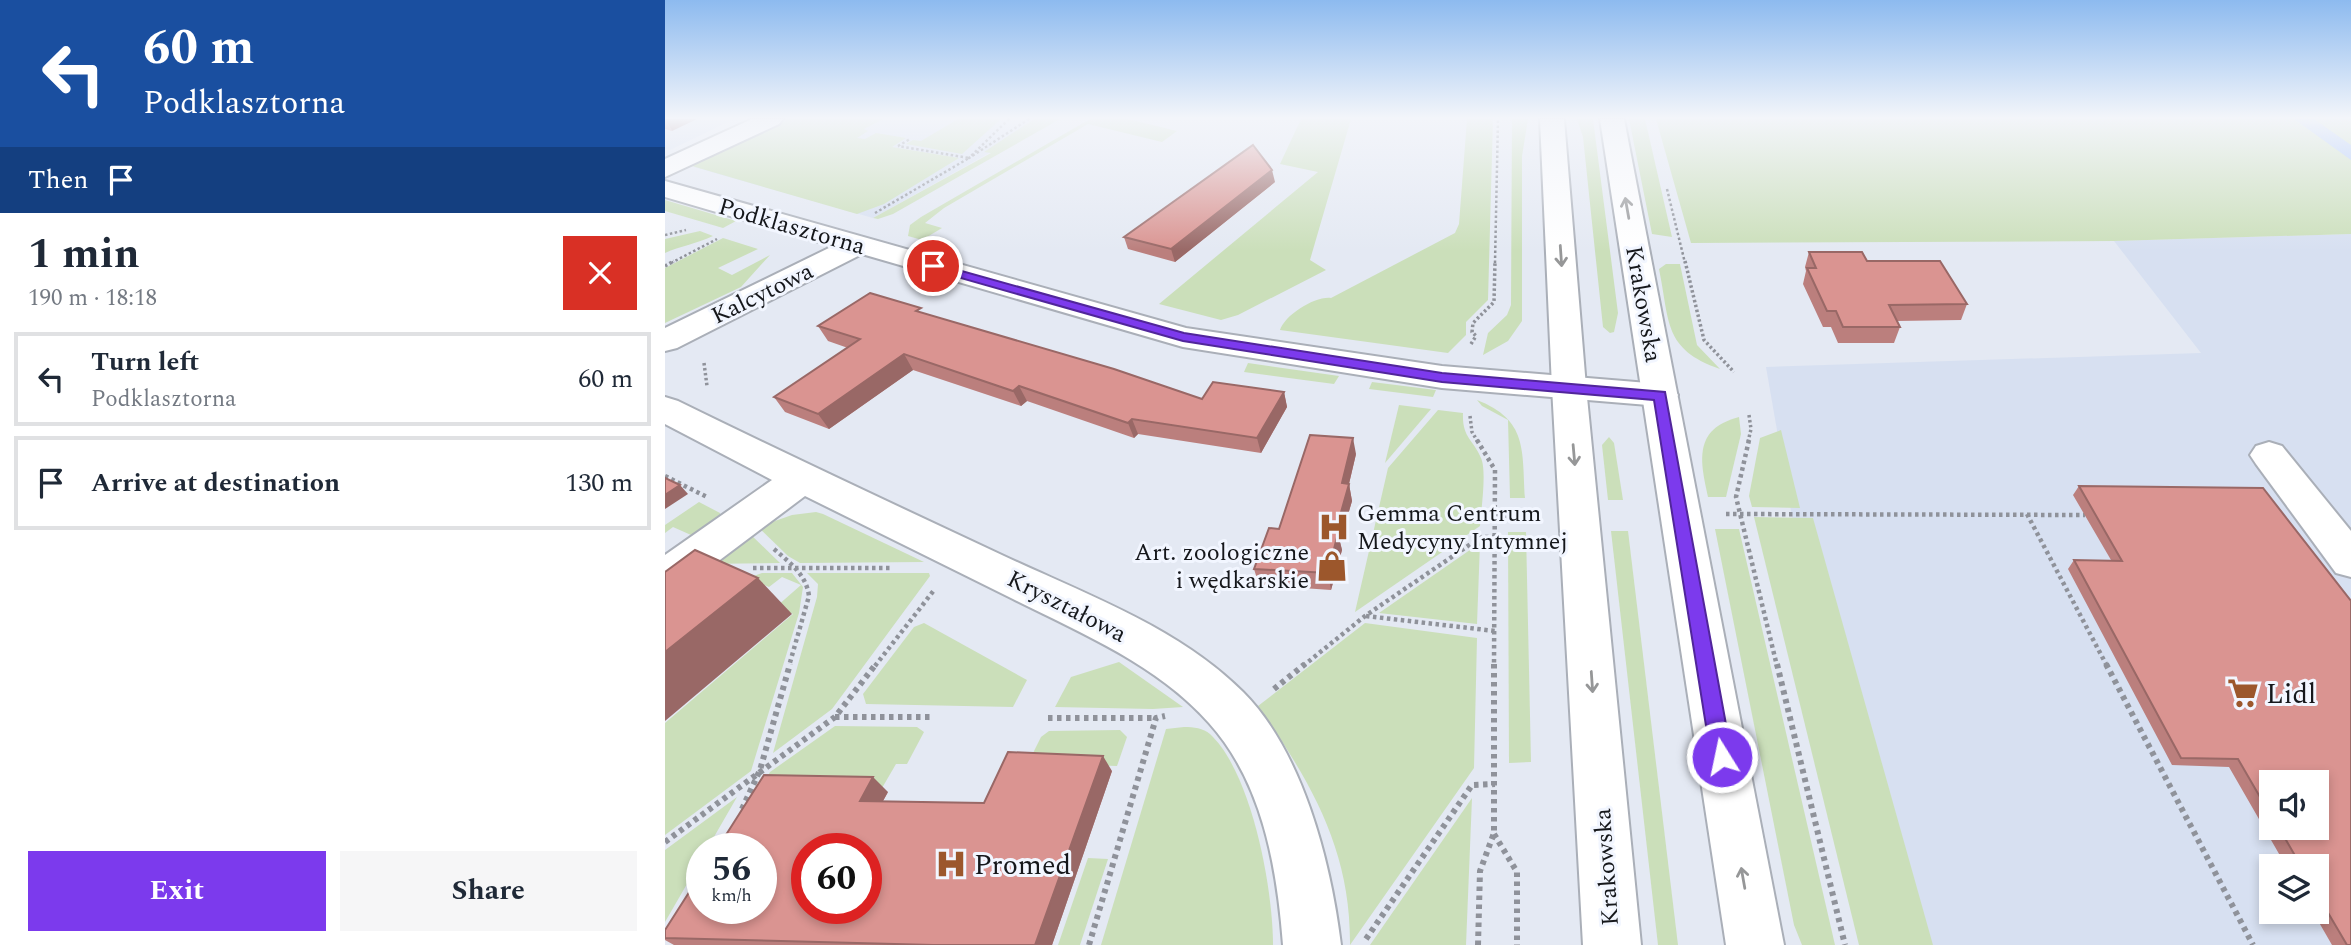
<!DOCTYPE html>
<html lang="en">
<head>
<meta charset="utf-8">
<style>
	body { margin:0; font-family:Spectral,serif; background:#f6f6f7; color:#1f2937; height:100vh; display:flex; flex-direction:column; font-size:26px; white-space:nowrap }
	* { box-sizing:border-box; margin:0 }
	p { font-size:23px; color:#747a83 }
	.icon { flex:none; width:38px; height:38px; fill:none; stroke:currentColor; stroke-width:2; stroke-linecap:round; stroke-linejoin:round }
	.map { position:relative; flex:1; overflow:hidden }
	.panel { display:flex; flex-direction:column; background:#fff; width:665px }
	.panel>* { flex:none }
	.hud { background:#1a4fa0; color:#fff; overflow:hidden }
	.tools { position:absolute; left:1594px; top:770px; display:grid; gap:14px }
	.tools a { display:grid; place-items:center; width:70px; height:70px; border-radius:0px; background:#fff; box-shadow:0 4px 10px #0003; font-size:35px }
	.speed { position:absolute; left:21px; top:833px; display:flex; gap:14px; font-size:35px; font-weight:700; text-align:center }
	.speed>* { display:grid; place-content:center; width:91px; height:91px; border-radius:50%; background:#fff; box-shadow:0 4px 10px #0003; line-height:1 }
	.speed small { font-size:18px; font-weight:400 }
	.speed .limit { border:10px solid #d22; background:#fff; color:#111 }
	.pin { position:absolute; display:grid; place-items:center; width:60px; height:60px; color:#fff; margin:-30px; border:4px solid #fff; border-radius:50%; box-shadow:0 2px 7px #0007 }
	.me { position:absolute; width:77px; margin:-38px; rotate:350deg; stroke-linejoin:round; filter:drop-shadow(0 0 5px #0008) }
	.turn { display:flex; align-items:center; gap:24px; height:147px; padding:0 28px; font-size:32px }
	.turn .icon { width:91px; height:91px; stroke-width:2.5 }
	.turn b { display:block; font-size:49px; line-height:60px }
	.then { display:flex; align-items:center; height:66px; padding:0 28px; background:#0003; gap:14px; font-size:26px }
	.round { display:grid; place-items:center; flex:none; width:74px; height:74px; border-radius:0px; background:#f6f6f7 }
	.summary { display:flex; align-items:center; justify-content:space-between; height:119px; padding:0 28px }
	h1 { font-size:42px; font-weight:700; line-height:52px }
	.cta { display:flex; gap:14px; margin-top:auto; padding:14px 28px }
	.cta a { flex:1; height:80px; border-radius:0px; background:#7c3aed; color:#fff; font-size:28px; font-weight:700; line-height:80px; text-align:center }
	.cta a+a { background:#f6f6f7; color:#1f2937 }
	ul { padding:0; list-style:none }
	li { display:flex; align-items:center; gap:21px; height:94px; margin:0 14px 10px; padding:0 14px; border:4px solid #e0e1e3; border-radius:0px }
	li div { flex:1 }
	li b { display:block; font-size:26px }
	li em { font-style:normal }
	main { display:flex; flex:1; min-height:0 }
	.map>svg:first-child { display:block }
	.built { fill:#d7e0f1; fill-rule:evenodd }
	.green { fill:#cbdfba }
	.water { fill:#a4c2f9 }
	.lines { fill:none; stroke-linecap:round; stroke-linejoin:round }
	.minor-casing { stroke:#aaafb8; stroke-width:4 }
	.major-casing { stroke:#aaafb8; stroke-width:4 }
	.path-far3 { stroke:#8f929a; stroke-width:2.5; stroke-dasharray:2.5 2.5; stroke-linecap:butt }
	.path-far2 { stroke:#8f929a; stroke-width:3.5; stroke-dasharray:2.5 2.5; stroke-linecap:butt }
	.path-far1 { stroke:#8f929a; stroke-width:4.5; stroke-dasharray:3.5 3.5; stroke-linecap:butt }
	.path { stroke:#8f929a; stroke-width:6; stroke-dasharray:4.5 4.5; stroke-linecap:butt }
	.minor { fill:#fff; fill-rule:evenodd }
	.major { fill:#fff; fill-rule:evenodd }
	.wall { fill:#bb7f7d; fill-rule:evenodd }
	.shaded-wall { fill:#996866 }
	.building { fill:#da9491; stroke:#996866; stroke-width:2; fill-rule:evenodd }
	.oneway { stroke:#969798 }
	.route { fill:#7c3aed; stroke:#51269a; stroke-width:2 }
	.labels { text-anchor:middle; stroke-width:6; stroke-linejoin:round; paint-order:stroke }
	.street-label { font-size:24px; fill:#15171b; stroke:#f2f6ff }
	.poi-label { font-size:24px; fill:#15171b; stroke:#f2f6ff; text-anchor:start }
	.near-poi-label { font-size:28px; fill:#15171b; stroke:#f2f6ff; text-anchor:start }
</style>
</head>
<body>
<main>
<section class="panel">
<div class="hud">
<div class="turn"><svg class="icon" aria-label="left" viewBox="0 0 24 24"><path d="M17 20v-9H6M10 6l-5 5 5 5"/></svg><div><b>60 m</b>Podklasztorna</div></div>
<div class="then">Then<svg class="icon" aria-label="arrive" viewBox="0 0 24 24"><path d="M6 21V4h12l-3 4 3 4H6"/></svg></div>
</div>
<div class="summary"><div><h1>1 min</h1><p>190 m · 18:18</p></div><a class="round" style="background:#d93025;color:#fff"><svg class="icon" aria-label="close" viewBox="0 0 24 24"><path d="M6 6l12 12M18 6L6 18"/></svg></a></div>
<ul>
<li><svg class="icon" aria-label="left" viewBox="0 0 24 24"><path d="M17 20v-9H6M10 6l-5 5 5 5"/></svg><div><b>Turn left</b><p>Podklasztorna</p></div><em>60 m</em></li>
<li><svg class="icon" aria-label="arrive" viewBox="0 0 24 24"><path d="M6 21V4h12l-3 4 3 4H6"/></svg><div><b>Arrive at destination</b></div><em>130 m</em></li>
</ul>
<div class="cta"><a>Exit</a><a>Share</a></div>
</section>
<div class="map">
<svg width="1686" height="945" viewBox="0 0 1686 945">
	<rect width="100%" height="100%" fill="#e4e9f3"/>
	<!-- built -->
	<g class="built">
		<polygon points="0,119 69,119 5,150 0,149"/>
		<polygon points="125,119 385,119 208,218 29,167"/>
		<path d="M1686,234V945H1212L1180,821L1101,367L1536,353L1449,241ZM1606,782H1652V828H1606ZM1606,866H1652V912H1606Z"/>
	</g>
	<!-- green -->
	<g class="green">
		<polygon points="111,119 218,119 199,129 203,131 192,138 200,139 211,133 241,138 227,147 294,158 219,204 192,214 20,164"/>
		<polygon points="293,119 336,119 297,154 241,144 248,140 256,141"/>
		<polygon points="369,119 395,119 228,214 213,219 208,218 326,153 319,152"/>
		<polygon points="425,119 463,119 512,131 497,142 423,124 279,208 260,223 277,228 257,240 243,236 245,225 256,217"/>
		<polygon points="636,119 686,119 645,260 661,270 573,315 556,320 494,304 653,172 615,164"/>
		<path d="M802,119H828L823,300L801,322V335L783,353L615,330C620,315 650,296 666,298L790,233L794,224Z"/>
		<polygon points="847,119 863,119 857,156 857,321 843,341 818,355 823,333 842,315 846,305"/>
		<polygon points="912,119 928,119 953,313 949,332 945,333 938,327 918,137"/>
		<polygon points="964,119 980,119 1007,237 987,234"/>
		<polygon points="991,119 1686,119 1686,234 1449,241 1026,243"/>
		<polygon points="0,200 71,221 58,228 0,211"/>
		<path d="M35,231L48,236C31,244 15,246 0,253V239Z"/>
		<polygon points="58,238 93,249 53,268 67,275 105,255 76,287 0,323 0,268"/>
		<path d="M1001,264H1015L1032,345L1055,369C998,349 1005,322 994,269Z"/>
		<polygon points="583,363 674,376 669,384 579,372"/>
		<polygon points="707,382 771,390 768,397 704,389"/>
		<path d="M812,400C863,420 857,450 860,498H845L843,420L817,406Z"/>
		<polygon points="734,405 766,409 720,463"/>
		<path d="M773,410L798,413C797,438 808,439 816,458C822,471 816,510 815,526L690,612L723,468Z"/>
		<path d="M1074,417L1076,434L1061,497H1043C1035,461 1028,429 1074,417Z"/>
		<polygon points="1116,430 1135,508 1087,507 1084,496 1095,438"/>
		<polygon points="944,437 949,443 958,500 943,500 937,445"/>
		<polygon points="34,502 55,513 56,518 35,539 8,527 0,533 0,525"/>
		<polygon points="151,512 158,514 259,562 135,563 123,556 93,527 127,515"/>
		<polygon points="1089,517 1148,518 1268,945 1194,945"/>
		<polygon points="1050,529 1074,529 1170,945 1137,945 1129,925"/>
		<polygon points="946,531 963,531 1013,945 993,945"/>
		<polygon points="83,532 115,563 37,564"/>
		<polygon points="843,532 861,532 866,762 844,763"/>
		<polygon points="815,543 812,624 714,613"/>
		<polygon points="97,573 127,573 138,587 134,613 86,771 0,835 0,723 128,614 112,606 136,585 117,577 104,587 83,578"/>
		<polygon points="142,573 264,573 265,576 167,709 108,753 152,597 153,584"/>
		<polygon points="259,623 362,680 348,707 201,704 198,694 249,627"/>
		<path d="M700,623L812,638L809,768L685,945C686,850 646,782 593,706Z"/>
		<polygon points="454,662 518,707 488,709 390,707 406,677"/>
		<polygon points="170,726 252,727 259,732 242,764 231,764 217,788 63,849 105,772"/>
		<path d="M519,727C529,727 538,728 545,734C587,773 608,889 608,945H436L501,729Z"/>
		<polygon points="455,730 462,737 452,766 363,763 376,737 384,731"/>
		<polygon points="72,797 42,849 37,849 37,858 0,922 0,850"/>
		<polygon points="807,798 801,945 705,945"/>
		<polygon points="423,858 443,859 415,945 393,945"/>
	</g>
	<!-- water -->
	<polygon class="water" points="1629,119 1649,119 1686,145 1686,160"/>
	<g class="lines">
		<defs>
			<g id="minor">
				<polygon points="87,119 118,119 114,124 0,177 0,159"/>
				<polygon points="0,181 521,328 777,366 995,384 1007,387 1013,395 1007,403 995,406 777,388 518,347 197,254 12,348 0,351 0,328 168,246 0,197"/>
				<path d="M0,397L13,401C121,454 230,505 339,556C420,594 513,627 578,692C638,752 666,863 676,945H618C612,868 598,783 544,723C493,665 416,633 348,599C279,565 209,530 140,496L15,590L0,595V555L107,480L0,424Z"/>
				<polygon points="1604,442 1617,446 1686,531 1686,577 1671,573 1591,464 1585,455 1591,446"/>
			</g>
			<g id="major">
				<polygon points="875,119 899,119 921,387 976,945 918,945 887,387"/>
				<polygon points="935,119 959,119 1119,945 1061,945"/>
			</g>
		</defs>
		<!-- minor casing -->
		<use href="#minor" class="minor-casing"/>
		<!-- major casing -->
		<use href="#major" class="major-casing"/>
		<!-- path-far3 -->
		<g class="path-far3">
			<polyline points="344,119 304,158 364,119"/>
			<polyline points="233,146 245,139"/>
			<polyline points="1002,189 1020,263"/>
			<polyline points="210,213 304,158 233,146"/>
			<polyline points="0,235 21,230"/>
			<polyline points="6,263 52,239"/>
			<polyline points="830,263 833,119"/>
		</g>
		<!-- path-far2 -->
		<g class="path-far2">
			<polyline points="1020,261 1039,340 1069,372"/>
			<polyline points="0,266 9,261"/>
			<polyline points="806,344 811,336 807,332 808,323 829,302 830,261"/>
			<polyline points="39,363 42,386"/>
			<polyline points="805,416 807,432 813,442"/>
			<polyline points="1083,442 1086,429 1084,415"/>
		</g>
		<!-- path-far1 -->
		<g class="path-far1">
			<polyline points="812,440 830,470 829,666"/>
			<polyline points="1084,440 1071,497 1112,666"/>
			<polyline points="0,476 42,497"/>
			<polyline points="1061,514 1420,515"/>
			<polyline points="1362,514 1442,666"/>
			<polyline points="831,516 860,516"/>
			<path d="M109,549C125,563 141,574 144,596L124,666"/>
			<polyline points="88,568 226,568"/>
			<polyline points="701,616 830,631"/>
			<polyline points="210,666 270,589"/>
			<polyline points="638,666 700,616 816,537 831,537"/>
		</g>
		<!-- path -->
		<g class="path">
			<polyline points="1112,664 1180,945"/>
			<polyline points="1441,664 1588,945"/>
			<polyline points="609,689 640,664"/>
			<polyline points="170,717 267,717"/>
			<polyline points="383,718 491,718"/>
			<polyline points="77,809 95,770 125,664"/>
			<polyline points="829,834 852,872 852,945"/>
			<polyline points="0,842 170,717 211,664"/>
			<polyline points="701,939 807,785 830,784"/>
			<polyline points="424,945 491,718 500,716"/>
			<polyline points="813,945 815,871 829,833 829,664"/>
		</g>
		<!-- minor -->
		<use href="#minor" class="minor"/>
		<!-- major -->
		<use href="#major" class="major"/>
	</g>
	<!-- wall -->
	<g class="wall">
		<polygon points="0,119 7,131 0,129"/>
		<polygon points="610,182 510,262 463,249 459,237"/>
		<polygon points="1144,252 1202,261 1302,304 1296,320 1232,321 1235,327 1229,343 1173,343 1166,327 1158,327 1138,284 1141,271 1140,267"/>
		<polygon points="259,313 537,399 619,392 622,407 596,453 473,434 469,438 362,401 356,406 248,370 164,429 120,412 109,397 183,348 163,341 153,326"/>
		<polygon points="691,454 684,484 687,501 675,542 677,550 666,590 594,585 589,569"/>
		<path d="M1414,486L1598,488L1686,601V945H1667L1648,912H1652V866H1621L1564,767L1507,765L1403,569L1409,560H1446L1408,495ZM1606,782H1652V828H1606Z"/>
		<polygon points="447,771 387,945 9,945 0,940 0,930 223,792 218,801 319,803"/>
	</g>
	<!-- shaded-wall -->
	<g class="shaded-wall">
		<polygon points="0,119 32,119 7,131"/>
		<polygon points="607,170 610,182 510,262 506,249"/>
		<polygon points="239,354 248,370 164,429 153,414"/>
		<polygon points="354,386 362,401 356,406 348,391"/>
		<polygon points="619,392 622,407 596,453 592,438"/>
		<polygon points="467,419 473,434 469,438 463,423"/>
		<polygon points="688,438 691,454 682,492 684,484 687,501 675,542 677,550 666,590 663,573 671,530 677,483"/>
		<polygon points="15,485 23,494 0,509 0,495"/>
		<polygon points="93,578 127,614 0,721 0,652"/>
		<polygon points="438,756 447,771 387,945 370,945"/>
		<polygon points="208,777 223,792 210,815 195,801"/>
	</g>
	<!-- building -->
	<g class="building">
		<polygon points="588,145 607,170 506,249 459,237"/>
		<polygon points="1144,252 1197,252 1202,261 1275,261 1302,304 1224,305 1235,327 1178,327 1171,311 1162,311 1142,268 1151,268"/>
		<polygon points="205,293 256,308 251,311 449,369 537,399 548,382 619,392 592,438 467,419 463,423 354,386 348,391 239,354 153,414 109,397 195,339 153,326"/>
		<polygon points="645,435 688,438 677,483 684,484 671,530 673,533 663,573 589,569 604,528 614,529"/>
		<polygon points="0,478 15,485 0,495"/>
		<polygon points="1414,486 1598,488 1686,601 1686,945 1682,945 1652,894 1652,866 1636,866 1614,828 1652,828 1652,782 1606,782 1606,816 1573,759 1516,758 1409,560 1457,561"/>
		<polygon points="30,550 93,578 0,652 0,572"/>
		<path d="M343,752L438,756L370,945H268L0,938V930L37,872V908H96V849H52L99,775L208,777L195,801L319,803ZM142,849H201V908H142Z"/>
	</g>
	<!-- one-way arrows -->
	<defs><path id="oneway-shaft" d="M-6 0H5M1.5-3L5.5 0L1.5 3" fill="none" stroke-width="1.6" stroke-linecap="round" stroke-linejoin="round" transform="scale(1.75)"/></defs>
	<g class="oneway">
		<use href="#oneway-shaft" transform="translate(962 208) rotate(-100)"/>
		<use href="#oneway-shaft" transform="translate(896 256) rotate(86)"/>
		<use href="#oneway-shaft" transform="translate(909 455) rotate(85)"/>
		<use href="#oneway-shaft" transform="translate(927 682) rotate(86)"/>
		<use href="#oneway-shaft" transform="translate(1078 878) rotate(-100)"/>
	</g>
	<!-- sky -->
	<linearGradient id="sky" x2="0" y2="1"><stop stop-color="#8dbaef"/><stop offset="0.47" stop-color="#f3f5fa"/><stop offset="1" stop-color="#f3f5fa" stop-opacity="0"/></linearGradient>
	<rect width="1686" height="251" fill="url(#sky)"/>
	<!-- route -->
	<polygon class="route" points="268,263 519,333 777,373 1000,392 1067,757 1064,764 1057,767 1049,764 1046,757 989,400 777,382 518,341 264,269 262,266"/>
	<!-- icons -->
	<defs>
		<symbol id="hospital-bare" viewBox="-9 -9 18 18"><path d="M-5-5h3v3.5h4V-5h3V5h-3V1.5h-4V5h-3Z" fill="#9c572c" stroke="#f2f6ff" stroke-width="2.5" paint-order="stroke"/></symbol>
		<symbol id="shop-bare" viewBox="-9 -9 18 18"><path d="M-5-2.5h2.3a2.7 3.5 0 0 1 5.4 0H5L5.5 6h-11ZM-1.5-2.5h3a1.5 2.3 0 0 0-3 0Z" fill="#9c572c" stroke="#f2f6ff" stroke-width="2.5" paint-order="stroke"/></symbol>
		<symbol id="supermarket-bare" viewBox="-9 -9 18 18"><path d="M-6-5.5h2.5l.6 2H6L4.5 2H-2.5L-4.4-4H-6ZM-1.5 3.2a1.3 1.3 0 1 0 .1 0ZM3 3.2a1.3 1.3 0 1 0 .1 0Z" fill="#9c572c" stroke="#f2f6ff" stroke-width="2.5" paint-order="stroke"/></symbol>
	</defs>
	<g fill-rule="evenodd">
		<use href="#hospital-bare" x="647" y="505" width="44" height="44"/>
		<use href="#shop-bare" x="645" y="544" width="44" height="44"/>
		<use href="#supermarket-bare" x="1556" y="671" width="44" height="44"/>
		<use href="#hospital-bare" x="264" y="842" width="44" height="44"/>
	</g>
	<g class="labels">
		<!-- street labels -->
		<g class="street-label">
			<text transform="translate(127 226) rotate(16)" y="8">Podklasztorna</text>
			<text transform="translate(97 293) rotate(-26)" y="8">Kalcytowa</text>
			<text transform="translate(979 304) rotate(80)" y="8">Krakowska</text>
			<text transform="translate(402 606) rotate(27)" y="8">Kryształowa</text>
			<text transform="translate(941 867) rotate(-94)" y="8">Krakowska</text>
		</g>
		<!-- poi labels -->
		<g class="poi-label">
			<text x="692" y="521">Gemma Centrum<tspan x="692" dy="28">Medycyny Intymnej</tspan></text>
			<text x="644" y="560" text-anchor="end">Art. zoologiczne<tspan x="644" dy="28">i wędkarskie</tspan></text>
		</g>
		<!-- near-poi labels -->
		<g class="near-poi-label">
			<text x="1601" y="703">Lidl</text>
			<text x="309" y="874">Promed</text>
		</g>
	</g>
</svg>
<div class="tools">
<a><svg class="icon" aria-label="sound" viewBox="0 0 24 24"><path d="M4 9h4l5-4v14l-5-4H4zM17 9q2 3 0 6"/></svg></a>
<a><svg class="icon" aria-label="layers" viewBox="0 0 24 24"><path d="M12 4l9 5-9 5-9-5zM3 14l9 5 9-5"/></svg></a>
</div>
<div class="speed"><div>56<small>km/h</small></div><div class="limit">60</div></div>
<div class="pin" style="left:268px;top:266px;background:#d93025"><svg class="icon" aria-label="arrive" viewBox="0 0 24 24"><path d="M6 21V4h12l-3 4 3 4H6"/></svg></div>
<svg class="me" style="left:1057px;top:757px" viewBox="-20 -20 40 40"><circle r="17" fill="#7c3aed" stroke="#fff" stroke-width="3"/><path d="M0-11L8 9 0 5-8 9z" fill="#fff"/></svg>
</div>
</main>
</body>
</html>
